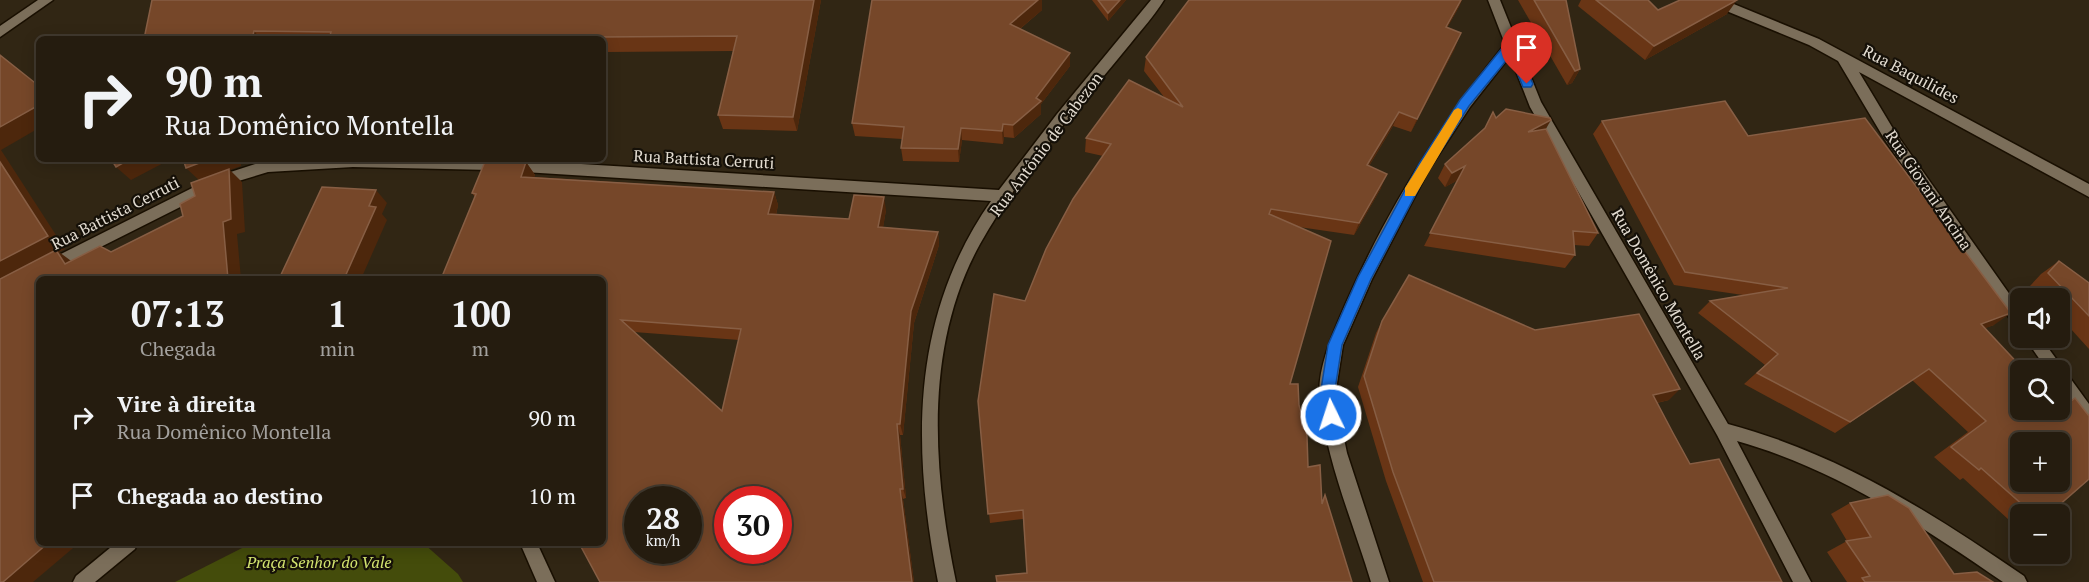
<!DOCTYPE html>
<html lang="pt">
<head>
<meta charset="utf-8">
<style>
	body { margin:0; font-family:"PT Serif",serif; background:#2d2518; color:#f1f3f6; height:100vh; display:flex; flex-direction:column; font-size:22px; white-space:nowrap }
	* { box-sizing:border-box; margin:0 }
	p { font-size:20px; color:#a3a19e }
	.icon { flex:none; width:33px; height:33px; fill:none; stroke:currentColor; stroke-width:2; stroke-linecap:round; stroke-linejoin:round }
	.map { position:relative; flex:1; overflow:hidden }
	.details { position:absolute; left:36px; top:276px; width:570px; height:270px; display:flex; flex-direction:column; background:#251c0f; border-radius:9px; box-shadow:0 3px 15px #0003,0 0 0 2px #423a2f }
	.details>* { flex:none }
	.top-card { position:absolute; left:36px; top:36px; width:570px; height:126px; border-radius:9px; box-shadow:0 3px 15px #0003,0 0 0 2px #423a2f; background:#251c0f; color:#f1f3f6; overflow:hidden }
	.fabs { position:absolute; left:2010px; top:288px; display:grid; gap:12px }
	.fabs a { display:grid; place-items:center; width:60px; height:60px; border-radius:9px; background:#251c0f; box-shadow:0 3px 15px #0003,0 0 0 2px #423a2f; font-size:30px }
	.speed { position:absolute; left:624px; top:486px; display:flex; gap:12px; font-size:30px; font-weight:700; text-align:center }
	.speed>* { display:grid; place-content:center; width:78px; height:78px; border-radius:50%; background:#251c0f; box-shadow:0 3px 15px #0003,0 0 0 2px #423a2f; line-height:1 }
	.speed small { font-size:15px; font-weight:400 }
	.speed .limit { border:9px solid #d22; background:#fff; color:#111 }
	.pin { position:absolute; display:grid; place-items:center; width:51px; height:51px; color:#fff; margin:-62px -26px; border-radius:50% 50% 50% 0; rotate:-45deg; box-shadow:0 0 6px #0007 }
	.pin .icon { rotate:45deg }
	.me { position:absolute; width:66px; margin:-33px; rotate:356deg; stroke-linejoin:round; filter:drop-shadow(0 0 4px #0008) }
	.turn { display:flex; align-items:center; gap:21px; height:126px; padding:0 30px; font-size:27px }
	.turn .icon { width:78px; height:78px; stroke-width:2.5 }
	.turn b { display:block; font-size:42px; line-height:51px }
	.eta { display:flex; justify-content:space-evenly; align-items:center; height:102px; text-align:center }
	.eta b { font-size:36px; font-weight:800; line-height:42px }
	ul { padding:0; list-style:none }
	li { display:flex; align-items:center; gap:18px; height:78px; padding:0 30px }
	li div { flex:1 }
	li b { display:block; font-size:22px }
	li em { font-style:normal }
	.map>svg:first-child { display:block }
	.green { fill:#444c0b }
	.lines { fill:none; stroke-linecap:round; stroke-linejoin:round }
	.minor-casing { stroke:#190f01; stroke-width:3 }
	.minor { fill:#7b6e5a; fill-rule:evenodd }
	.wall { fill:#693515; fill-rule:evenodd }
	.shaded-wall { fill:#4d270c }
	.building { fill:#764729; stroke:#875e44; stroke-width:1.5; fill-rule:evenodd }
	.route { fill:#1a73e8; stroke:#114b97; stroke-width:1.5 }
	.slow { fill:#f59e0b }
	.labels { text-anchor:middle; stroke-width:4.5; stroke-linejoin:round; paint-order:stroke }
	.street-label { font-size:16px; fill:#e3dcd1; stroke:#151008 }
	.park-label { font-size:16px; font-style:italic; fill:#d4e56f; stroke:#151008 }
</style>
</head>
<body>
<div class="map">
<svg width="2089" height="582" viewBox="0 0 2089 582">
	<rect width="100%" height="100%" fill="#312614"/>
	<!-- green -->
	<polygon class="green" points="252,543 423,543 458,574 463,582 175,582"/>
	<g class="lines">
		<defs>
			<g id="minor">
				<polygon points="38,0 53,0 0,37 0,26"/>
				<path d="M1151,0H1164C1155,15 1142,29 1131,43C1109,70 1086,97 1064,124C1034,162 1004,201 980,244C923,347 933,471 956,582H938C912,448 910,317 991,201L491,170L353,167L268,172L222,186L55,270H45L43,266L45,262L212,178L268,160L501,159L999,190L1057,114Z"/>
				<path d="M1488,0H1500L1541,102L1728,424C1840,454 1929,511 2024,576L2027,582H2003C1920,525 1836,469 1737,441L1811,582H1793L1717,435L1530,107L1510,56L1470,107L1428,171L1372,279L1343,345L1335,396L1347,453L1389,582H1371C1353,522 1326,461 1320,398C1316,369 1335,329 1346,303C1388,208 1440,125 1505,44Z"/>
				<polygon points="1705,0 1724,0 1819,39 2089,184 2089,197 1859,72 1895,132 2020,309 2020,327 2015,326 1885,140 1838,61 1809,45 1707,3"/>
				<polygon points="2025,338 2041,338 2089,404 2089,424 2083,422 2060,388 2060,370 2047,370"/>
				<polygon points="116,543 137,543 135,549 95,582 73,582 76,576"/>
				<polygon points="520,543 537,543 555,582 537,582"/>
			</g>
		</defs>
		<!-- minor casing -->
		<use href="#minor" class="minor-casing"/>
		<!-- minor -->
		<use href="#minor" class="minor"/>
	</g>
	<!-- wall -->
	<g class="wall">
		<polygon points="152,0 821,0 797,131 723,129 718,115 733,51 607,52 603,66 603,39 144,39"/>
		<polygon points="872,0 1042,0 1042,10 1020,29 1070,66 1041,104 1041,114 1014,138 1004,137 1003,144 962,140 959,162 903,161 901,148 902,139 855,136 852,123"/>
		<polygon points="1092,0 1126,0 1108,21"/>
		<polygon points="1518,0 1566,0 1580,69 1572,83 1567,85"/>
		<polygon points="1581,0 1648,0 1658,10 1727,14 1645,60 1578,6"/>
		<polygon points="1460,5 1447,28 1455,48 1411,132 1393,126 1369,166 1381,188 1354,235 1299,227 1290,384 1299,405 1308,467 1322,500 1325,495 1352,582 1027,573 1023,519 990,523 978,401 1025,301 1103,156 1085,152 1086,138 1164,97 1144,71 1146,57"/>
		<polygon points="1496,118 1546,130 1598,233 1589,246 1574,245 1575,255 1565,268 1424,246 1458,180 1445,187 1438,178 1445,164"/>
		<polygon points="1602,121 1748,136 1994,325 1985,328 2060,410 2060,406 2075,398 2049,514 2020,514 2020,530 1963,478 1960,480 1934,457 1968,432 1912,380 1835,433 1744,384 1765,365 1698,313 1710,301 1743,295 1674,285 1593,134"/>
		<path d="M526,162L535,175L534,177L774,192L778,205L776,215L849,219L886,210L883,227L938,232L939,245L914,323L903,435H900L906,498L903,499L914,582H600L603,543V279L475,197L472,193ZM634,332L739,340L722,411Z"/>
		<polygon points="2059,261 2089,283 2089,349 2060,317 2060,298 2042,298 2030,286 2041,274"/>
		<polygon points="1382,321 1669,400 1657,403 1690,464 1782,582 1423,582 1386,481 1358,387 1376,333"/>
		<polygon points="1850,503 1954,574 1993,582 1847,582 1827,552 1847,541 1831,514"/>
	</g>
	<!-- shaded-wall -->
	<g class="shaded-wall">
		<polygon points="814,0 821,0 797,131 793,117"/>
		<polygon points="1038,0 1042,0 1042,10 1010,37 1010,24"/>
		<polygon points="1120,0 1126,0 1108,21 1108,13"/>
		<polygon points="1461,0 1462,0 1460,5 1439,42 1446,27"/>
		<polygon points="1737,0 1727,14 1645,60 1654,46"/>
		<polygon points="254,31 261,39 252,39"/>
		<polygon points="1461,33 1455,48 1411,132 1417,119"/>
		<polygon points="603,43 607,52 603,66"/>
		<polygon points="1070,53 1070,66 1041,104 1041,114 1014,138 1013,125 1036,98"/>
		<polygon points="1580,69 1572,83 1567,85 1575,71"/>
		<polygon points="39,105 39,128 1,150 65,249 59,252 74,263 0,283 0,127"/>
		<polygon points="1399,112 1393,126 1361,179 1367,165"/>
		<polygon points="1551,120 1543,134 1528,132"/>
		<polygon points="1003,124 1004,137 1003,144 1002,131"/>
		<polygon points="961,128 962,140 959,162 958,149"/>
		<polygon points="130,159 171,159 131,180 116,167"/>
		<polygon points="210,159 241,159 241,166 230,170 242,182 245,232 237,234 241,279 228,279 223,222 200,181 186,168"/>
		<polygon points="526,162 535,175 530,190 521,177"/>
		<polygon points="1465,166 1458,180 1445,187 1452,173"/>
		<polygon points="1387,174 1381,188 1354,235 1359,223"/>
		<polygon points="376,190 387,203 382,214 387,220 361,279 344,279 369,206"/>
		<polygon points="774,192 778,205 773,227 768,214"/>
		<polygon points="884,197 886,210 881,240 878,227"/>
		<polygon points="938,232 939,245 914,323 903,435 900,424 911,311"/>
		<polygon points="2011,313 1994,325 1964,336 1981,324"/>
		<polygon points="1680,389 1669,400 1642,406 1653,395"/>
		<polygon points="897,424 900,435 906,498 903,489"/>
		<polygon points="900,489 903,499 914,582 912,582"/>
		<polygon points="48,543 79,543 33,582 3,582"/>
	</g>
	<!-- building -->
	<g class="building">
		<polygon points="152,0 814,0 793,117 718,115 737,36 600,37 600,39 329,39 331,32 254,31 252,39 144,39"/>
		<polygon points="872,0 1038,0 1010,24 1070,53 1036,98 1041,101 1013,125 1003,124 1002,131 961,128 958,149 901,148 904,127 852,123"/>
		<polygon points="1098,0 1120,0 1108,13"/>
		<polygon points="1189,0 1461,0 1446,27 1461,33 1417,119 1399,112 1367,165 1387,174 1359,223 1271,209 1269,214 1331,241 1290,384 1298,384 1299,405 1307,436 1308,467 1320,465 1322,504 1325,495 1352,582 997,582 996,576 1027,573 1023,510 988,514 978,401 994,294 1025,301 1046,249 1073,199 1111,144 1086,138 1129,80 1183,107 1146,57"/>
		<polygon points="1534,0 1566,0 1580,69 1575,71"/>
		<polygon points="1596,0 1648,0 1658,10 1680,0 1737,0 1654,46"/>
		<polygon points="0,55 39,86 39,105 0,127"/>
		<path d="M1725,101L1748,136L1865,118L2011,313L1981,324L2024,370H2020V410H2060L2075,398L2089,416V479L2049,514H2033L1981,468L1979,470L1951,447L1986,421L1929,369L1850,422L1757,373L1778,354L1710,301L1788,288L1685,272L1602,121ZM2020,442H2060V482H2020Z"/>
		<polygon points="1506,109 1550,118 1551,120 1528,132 1546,129 1598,233 1573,231 1575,255 1430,233 1465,166 1452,173 1445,164 1485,128 1493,112 1496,118"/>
		<polygon points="111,159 130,159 116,167"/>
		<polygon points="183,159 210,159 186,168"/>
		<path d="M486,159L526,162L521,177L774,192L768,214L849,219L854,195L884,197L878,227L938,232L911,311L900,424H897L903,489H900L912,582H600L579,543H603V279H441L476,194L472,193ZM621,320L741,329L722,411ZM638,500H688V550H638ZM728,500H778V550H728Z"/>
		<polygon points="0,162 48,236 0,261"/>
		<polygon points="229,169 231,219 223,222 228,279 39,279 39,543 48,543 3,582 0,582 0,279 56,250 65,264 100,246 111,252 183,216 180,204 195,196 191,183"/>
		<polygon points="322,187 376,190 369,206 376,207 344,279 279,279"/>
		<polygon points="2059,261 2089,283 2089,316 2048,273"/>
		<polygon points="1409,275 1535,330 1639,314 1680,389 1653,395 1673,433 1690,464 1719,459 1782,582 1434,582 1393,472 1364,376 1382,321"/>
		<polygon points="1888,495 1909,508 1954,574 1977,572 1993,582 1865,582 1862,578 1870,576 1846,541 1871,537 1850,503"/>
	</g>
	<!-- route -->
	<polygon class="route" points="1511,41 1517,45 1533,84 1531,87 1523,87 1510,56 1469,106 1428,171 1371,279 1342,345 1334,396 1338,415 1331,421 1326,419 1320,396 1328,345 1358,277 1419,164 1460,100 1507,42"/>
	<!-- slow -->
	<polygon class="slow" points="1458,108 1462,110 1462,116 1415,196 1405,196 1405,188 1454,110"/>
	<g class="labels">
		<!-- street labels -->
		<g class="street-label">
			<text transform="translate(1911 74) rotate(28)" y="6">Rua Baquilides</text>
			<text transform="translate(1046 144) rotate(-53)" y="6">Rua Antônio de Cabezon</text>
			<text transform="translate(704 159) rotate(3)" y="6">Rua Battista Cerruti</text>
			<text transform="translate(1929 190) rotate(56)" y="6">Rua Giovani Ancina</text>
			<text transform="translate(115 213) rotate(-27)" y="6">Rua Battista Cerruti</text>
			<text transform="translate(1659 284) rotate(60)" y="6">Rua Domênico Montella</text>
		</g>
		<!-- park labels -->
		<g class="park-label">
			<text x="319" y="568">Praça Senhor do Vale</text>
		</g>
	</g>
</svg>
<div class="fabs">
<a><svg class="icon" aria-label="sound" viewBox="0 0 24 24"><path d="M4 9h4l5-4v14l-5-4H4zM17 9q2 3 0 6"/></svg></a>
<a><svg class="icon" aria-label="search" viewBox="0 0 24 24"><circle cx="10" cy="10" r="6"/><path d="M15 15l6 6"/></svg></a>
<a>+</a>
<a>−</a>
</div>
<div class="speed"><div>28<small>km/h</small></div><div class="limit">30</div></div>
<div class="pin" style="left:1527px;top:84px;background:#d93025"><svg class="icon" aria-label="arrive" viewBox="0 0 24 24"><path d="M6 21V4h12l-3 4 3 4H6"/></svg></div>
<svg class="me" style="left:1331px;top:415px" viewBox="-20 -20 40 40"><circle r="17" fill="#1a73e8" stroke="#fff" stroke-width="3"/><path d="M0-11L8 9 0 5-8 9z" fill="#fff"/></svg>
<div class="top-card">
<div class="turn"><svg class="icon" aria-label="right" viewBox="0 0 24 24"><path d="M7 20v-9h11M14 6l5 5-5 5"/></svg><div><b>90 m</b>Rua Domênico Montella</div></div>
</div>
<section class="details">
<div class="eta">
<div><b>07:13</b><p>Chegada</p></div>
<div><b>1</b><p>min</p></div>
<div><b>100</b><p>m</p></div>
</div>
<ul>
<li><svg class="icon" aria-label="right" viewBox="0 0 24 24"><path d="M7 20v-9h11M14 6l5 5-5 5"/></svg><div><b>Vire à direita</b><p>Rua Domênico Montella</p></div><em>90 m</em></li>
<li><svg class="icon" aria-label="arrive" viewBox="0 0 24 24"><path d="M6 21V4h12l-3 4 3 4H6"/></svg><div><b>Chegada ao destino</b></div><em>10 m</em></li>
</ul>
</section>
</div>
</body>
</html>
